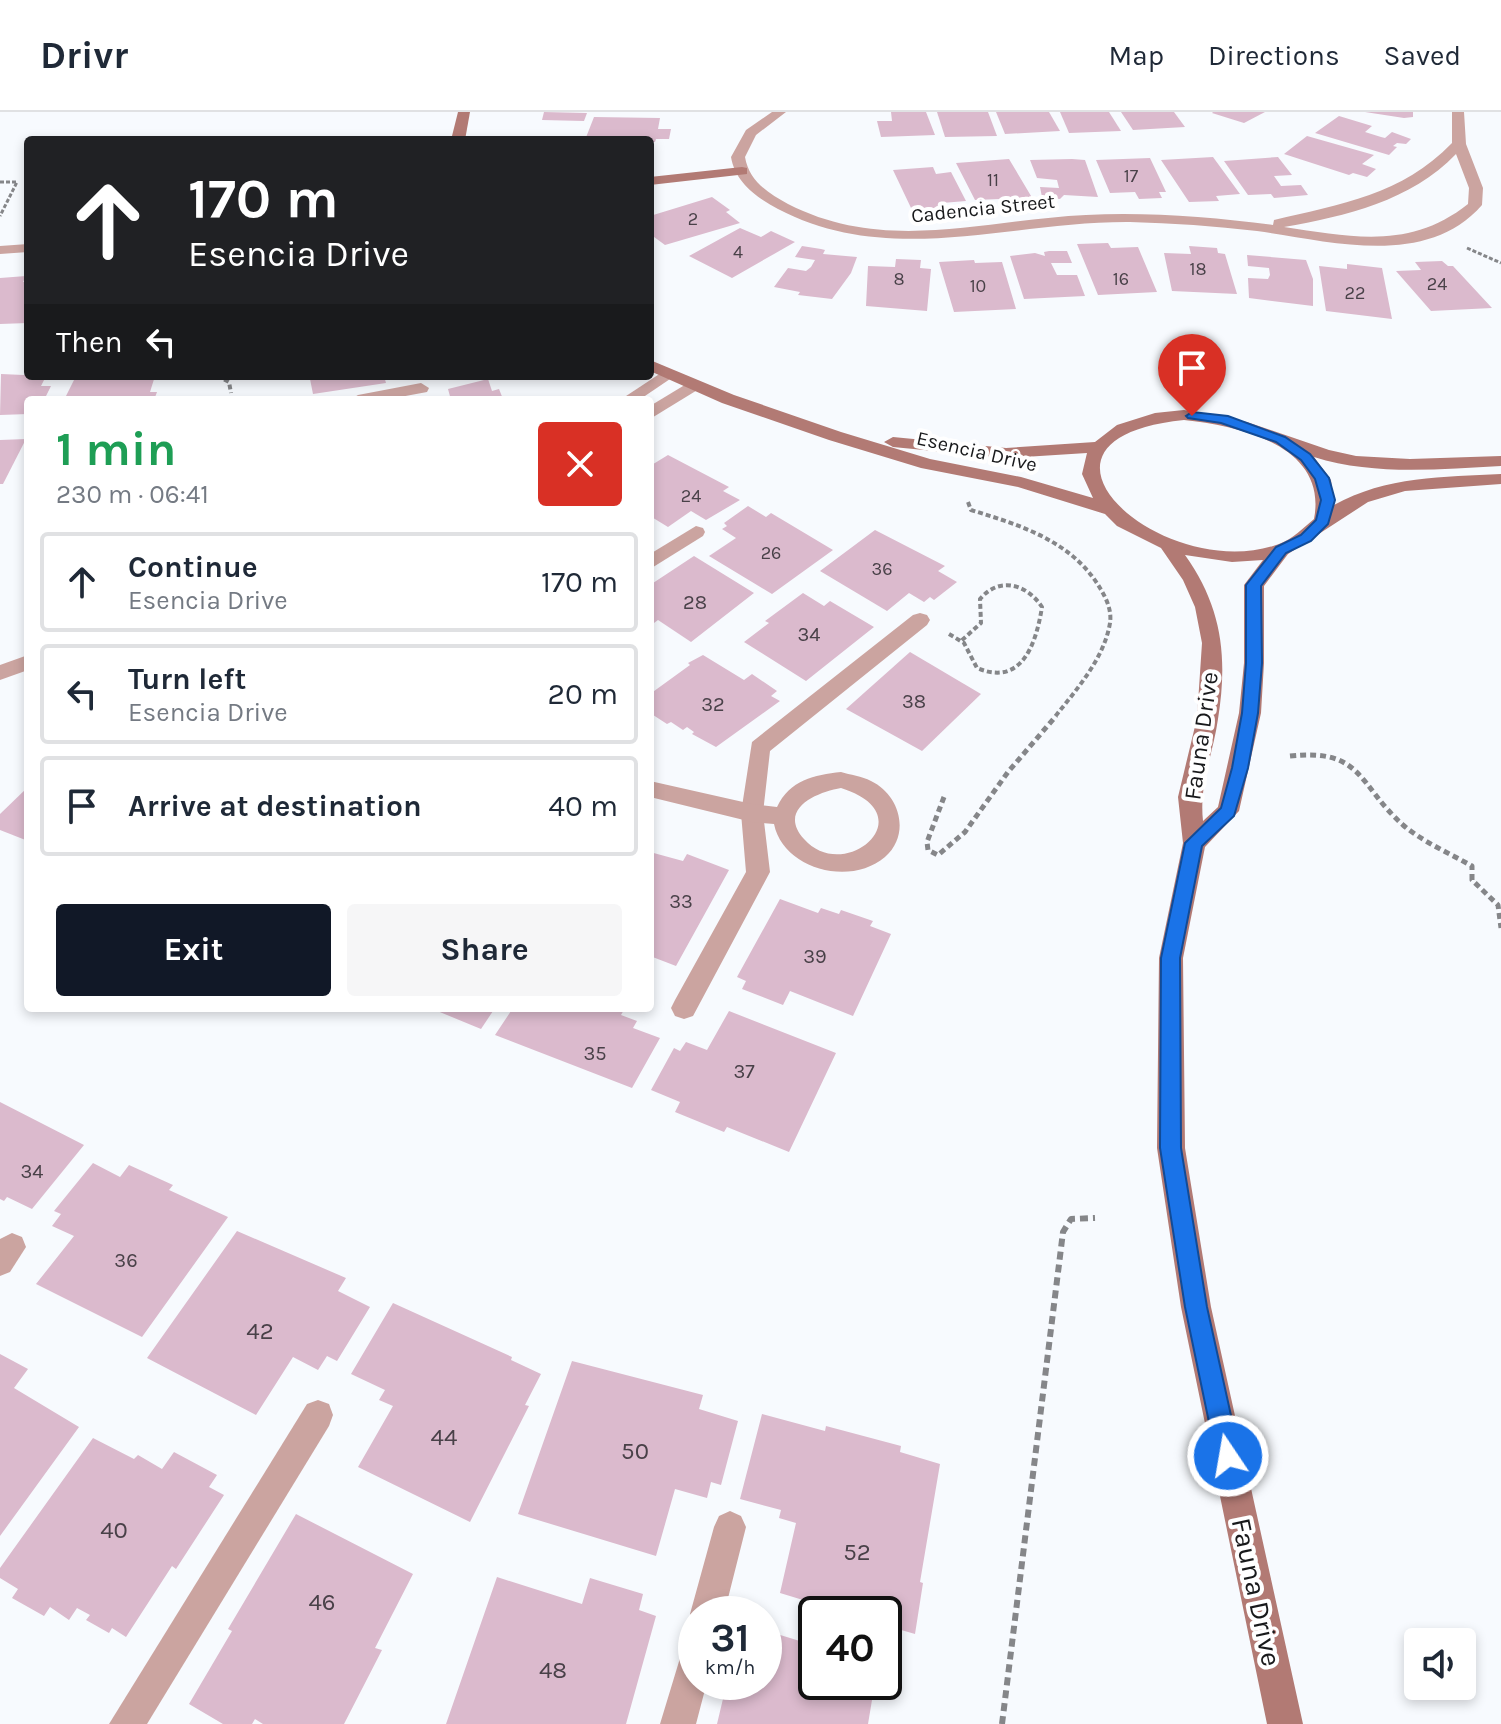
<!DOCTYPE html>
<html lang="en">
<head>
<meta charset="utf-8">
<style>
	body { margin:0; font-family:Karla,sans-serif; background:#f6f6f7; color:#1f2937; height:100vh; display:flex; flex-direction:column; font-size:30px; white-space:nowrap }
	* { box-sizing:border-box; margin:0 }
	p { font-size:26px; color:#747a83 }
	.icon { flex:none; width:44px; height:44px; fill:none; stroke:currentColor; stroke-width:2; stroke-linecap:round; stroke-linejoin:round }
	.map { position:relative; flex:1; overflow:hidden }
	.panel { position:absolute; left:24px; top:284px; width:630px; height:616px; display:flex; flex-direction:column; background:#fff; border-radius:8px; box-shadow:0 4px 12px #0003 }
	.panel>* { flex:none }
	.hud { position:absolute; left:24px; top:24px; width:630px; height:244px; border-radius:8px; box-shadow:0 4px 12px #0003; background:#202124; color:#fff; overflow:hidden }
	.tools { position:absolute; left:1404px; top:1516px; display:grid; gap:16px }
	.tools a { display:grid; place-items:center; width:72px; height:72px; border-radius:8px; background:#fff; box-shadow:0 4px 12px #0003; font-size:40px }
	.speed { position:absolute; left:678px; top:1484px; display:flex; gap:16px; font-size:40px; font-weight:700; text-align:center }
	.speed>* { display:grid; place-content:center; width:104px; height:104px; border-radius:50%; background:#fff; box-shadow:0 4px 12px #0003; line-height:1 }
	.speed small { font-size:20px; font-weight:400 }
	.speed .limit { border:4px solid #111; border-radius:12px; background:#fff; color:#111 }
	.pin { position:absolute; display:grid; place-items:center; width:68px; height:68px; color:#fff; margin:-82px -34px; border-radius:50% 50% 50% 0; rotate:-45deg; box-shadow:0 0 8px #0007 }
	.pin .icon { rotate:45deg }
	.me { position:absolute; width:88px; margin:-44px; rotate:348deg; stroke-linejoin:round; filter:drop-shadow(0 0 6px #0008) }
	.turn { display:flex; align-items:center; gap:28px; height:168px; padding:0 32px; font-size:36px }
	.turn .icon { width:104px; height:104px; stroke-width:2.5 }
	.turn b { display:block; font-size:56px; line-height:68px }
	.then { display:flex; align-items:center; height:76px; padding:0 32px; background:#0003; gap:16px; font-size:30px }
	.round { display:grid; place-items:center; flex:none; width:84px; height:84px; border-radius:8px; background:#f6f6f7 }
	.summary { display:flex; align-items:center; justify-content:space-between; height:136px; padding:0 32px }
	h1 { font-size:48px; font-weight:700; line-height:60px; color:#1e9e55 }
	.primary-button { display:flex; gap:16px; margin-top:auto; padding:16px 32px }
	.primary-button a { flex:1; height:92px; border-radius:8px; background:#111827; color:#fff; font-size:32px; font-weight:700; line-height:92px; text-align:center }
	.primary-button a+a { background:#f6f6f7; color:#1f2937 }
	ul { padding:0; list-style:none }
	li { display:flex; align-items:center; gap:24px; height:100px; margin:0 16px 12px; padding:0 16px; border:4px solid #e0e1e3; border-radius:8px }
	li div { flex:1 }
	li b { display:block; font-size:30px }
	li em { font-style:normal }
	header { display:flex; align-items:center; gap:48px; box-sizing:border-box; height:112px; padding:0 40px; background:#fff; border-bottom:2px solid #e0e1e3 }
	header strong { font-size:38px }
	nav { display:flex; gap:44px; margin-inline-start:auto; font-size:28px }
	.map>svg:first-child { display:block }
	.building { fill:#dbbacd }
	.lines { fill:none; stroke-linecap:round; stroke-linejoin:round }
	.path-far3 { stroke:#858689; stroke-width:3; stroke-dasharray:4 2; stroke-linecap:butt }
	.path-far2 { stroke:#858689; stroke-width:4; stroke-dasharray:5 3; stroke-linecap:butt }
	.path-far1 { stroke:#858689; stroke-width:5; stroke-dasharray:6 4; stroke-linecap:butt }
	.path { stroke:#858689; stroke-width:6; stroke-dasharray:8 5; stroke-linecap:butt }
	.lane { fill:#cba4a0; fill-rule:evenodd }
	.street { fill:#cba4a0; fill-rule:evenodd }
	.secondary { fill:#b27a74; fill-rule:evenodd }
	.route { fill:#1a73e8; stroke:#114b97; stroke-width:2 }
	.labels { text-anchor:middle; stroke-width:8; stroke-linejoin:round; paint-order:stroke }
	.far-number-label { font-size:18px; fill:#494148 }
	.far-street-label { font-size:20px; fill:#18191b; stroke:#fff }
	.number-label { font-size:20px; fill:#494148 }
	.street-label { font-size:24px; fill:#18191b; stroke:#fff }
	.near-number-label { font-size:24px; fill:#494148 }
	.near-street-label { font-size:28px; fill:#18191b; stroke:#fff }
</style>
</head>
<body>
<header>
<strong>Drivr</strong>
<nav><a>Map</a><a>Directions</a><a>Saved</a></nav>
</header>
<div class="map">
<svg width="1501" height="1612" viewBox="0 0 1501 1612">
	<rect width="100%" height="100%" fill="#f7fafe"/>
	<!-- building -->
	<g class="building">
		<polygon points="544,0 587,1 584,9 542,8"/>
		<polygon points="891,0 926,0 935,23 881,25 877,9 892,9"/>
		<polygon points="937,0 988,0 997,24 945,25"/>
		<polygon points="996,0 1049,0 1060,19 1005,22"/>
		<polygon points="1060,0 1109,0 1121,19 1069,21"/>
		<polygon points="1121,0 1174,0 1185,15 1133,18"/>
		<polygon points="1265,0 1244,11 1212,1 1213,0"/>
		<polygon points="1365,0 1413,0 1413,5 1404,6"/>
		<polygon points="1339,4 1372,14 1365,20 1381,25 1385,26 1392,20 1411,27 1406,32 1397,31 1393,34 1397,35 1389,43 1315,21"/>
		<polygon points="594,5 660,6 658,17 671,17 669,27 656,27 655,30 585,28"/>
		<polygon points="1307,24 1374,43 1362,52 1376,57 1367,65 1353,61 1349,63 1284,42"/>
		<polygon points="1213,45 1240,82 1216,84 1219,89 1189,90 1161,48"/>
		<polygon points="1278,45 1292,63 1274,64 1281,74 1301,73 1308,83 1274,86 1271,82 1248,83 1224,49"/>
		<polygon points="1150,46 1166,80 1159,80 1162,86 1139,87 1135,80 1110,81 1096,48"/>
		<polygon points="1009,47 1034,89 1003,92 1000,87 975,88 956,51"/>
		<polygon points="1072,47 1085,48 1098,85 1064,83 1060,87 1042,85 1040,75 1059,76 1057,68 1037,66 1030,48"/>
		<polygon points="933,55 936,62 951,60 966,89 942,91 944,95 912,98 893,58"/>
		<polygon points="712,85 730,98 726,100 740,111 665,133 650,122 650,104"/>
		<polygon points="740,116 761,125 771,119 795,130 732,166 689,144"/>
		<polygon points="1108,131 1111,136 1138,135 1157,180 1098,183 1077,132"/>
		<polygon points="802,134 821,137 825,138 823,142 857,145 851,161 832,187 798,183 800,180 774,175 788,156 806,159 811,155 815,148 795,145"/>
		<polygon points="1189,134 1217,136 1218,141 1225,142 1237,182 1172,179 1164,141 1191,142"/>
		<polygon points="1049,139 1067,139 1072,151 1051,151 1057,163 1077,163 1085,184 1024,187 1010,144 1035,141 1045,144 1044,140"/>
		<polygon points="1247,143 1306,148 1313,167 1313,194 1249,186 1248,166 1268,167 1270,163 1269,156 1248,154"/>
		<polygon points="896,147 921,148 920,156 931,157 927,199 866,194 868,154 895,155"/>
		<polygon points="974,148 975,151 1002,150 1016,197 954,200 939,150"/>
		<polygon points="1442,149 1448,154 1453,154 1492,196 1431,199 1396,159 1421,158 1415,150"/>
		<polygon points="1347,152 1382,156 1392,207 1326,199 1319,154 1347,157"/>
		<polygon points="26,164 23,170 28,169 28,211 0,212 0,166"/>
		<polygon points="1,262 46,264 41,274 51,274 44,288 28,288 28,302 0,303"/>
		<polygon points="76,264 155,264 150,280 157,280 154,288 64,288"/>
		<polygon points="306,264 384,264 386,271 313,282 310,267 307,268"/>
		<polygon points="488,267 492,279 499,277 503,287 451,288 448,277"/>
		<polygon points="26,327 3,372 0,372 0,328"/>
		<polygon points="668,343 729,375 723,379 740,388 706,408 691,399 668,415 650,404 650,354"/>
		<polygon points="748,394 766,405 771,401 833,438 772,482 709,444 736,426 722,417 727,414 724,411"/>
		<polygon points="875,418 945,454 938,459 957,470 934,488 930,485 924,490 909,481 887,499 820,459"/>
		<polygon points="694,444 754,481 691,530 658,508 654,511 650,508 650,473"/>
		<polygon points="803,481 824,494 830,489 874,515 806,569 744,530 769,511 765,509"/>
		<polygon points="910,540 981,582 922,639 846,597"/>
		<polygon points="703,543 744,568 752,562 777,579 771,584 780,589 716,635 692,622 694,620 687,615 683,618 671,610 667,612 650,601 653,598 650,596 650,582 690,553 688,551"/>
		<polygon points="28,675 28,729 0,718 0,702"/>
		<polygon points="650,740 683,749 687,742 729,758 676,854 650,844"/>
		<polygon points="780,787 818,801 821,796 839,802 841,798 873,809 870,814 891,822 853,904 790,879 783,893 742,877 746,869 737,865"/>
		<polygon points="430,896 495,896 481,917"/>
		<polygon points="513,896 625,896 621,903 637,909 633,916 660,926 632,976 495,923"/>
		<polygon points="729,899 836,941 789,1040 727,1015 724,1020 675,1000 680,990 651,978 674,936 680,939 686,930 707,938"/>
		<polygon points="0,990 84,1033 32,1097 7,1085 4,1089 0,1087"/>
		<polygon points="93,1051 120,1065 129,1053 173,1073 169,1078 228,1105 142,1225 36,1172 74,1124 52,1114 61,1102 54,1099"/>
		<polygon points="237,1119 346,1166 338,1179 370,1195 337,1249 327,1244 318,1258 293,1245 256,1303 147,1246"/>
		<polygon points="393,1191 512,1245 511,1248 541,1262 525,1293 529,1294 470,1410 358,1355 393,1294 379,1288 385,1278 351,1262"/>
		<polygon points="0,1242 28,1257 14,1276 79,1315 0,1424"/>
		<polygon points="572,1249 703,1283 699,1297 738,1309 721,1373 711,1370 707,1386 675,1377 656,1444 518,1402"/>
		<polygon points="762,1302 825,1319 826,1314 901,1334 900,1340 940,1352 920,1470 923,1471 915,1522 884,1513 884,1502 849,1502 780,1481 796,1411 779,1406 781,1398 740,1387"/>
		<polygon points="93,1326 134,1347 138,1343 162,1357 174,1340 217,1363 209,1375 224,1383 176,1457 172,1454 126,1525 112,1516 109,1521 86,1508 90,1503 77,1496 69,1508 50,1495 44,1504 12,1486 18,1477 0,1466 0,1456"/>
		<polygon points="296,1402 413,1462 375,1536 382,1538 344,1612 263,1612 255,1607 252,1612 223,1612 189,1592 232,1519 228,1517"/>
		<polygon points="497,1465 582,1492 590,1466 643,1482 639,1498 656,1504 626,1612 446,1612"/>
		<polygon points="764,1518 816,1534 816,1570 875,1570 868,1612 717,1612 727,1570 764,1570"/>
	</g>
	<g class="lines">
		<!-- path-far3 -->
		<g class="path-far3">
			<polyline points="0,70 17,70 0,104"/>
			<polyline points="1467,136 1501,151"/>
		</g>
		<!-- path-far2 -->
		<g class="path-far2">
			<polyline points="217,264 229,270 231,281"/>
			<path d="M968,390L971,398C1020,413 1072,429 1100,476C1106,486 1112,498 1110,511C1104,547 1076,578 1054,606"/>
			<path d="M949,522L964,531L977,556C1022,575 1036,532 1042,495C1027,472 999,464 980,487L981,511L961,529"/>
		</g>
		<!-- path-far1 -->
		<g class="path-far1">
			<path d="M1290,644C1363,636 1358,673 1403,713C1423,730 1449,741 1472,754V768L1498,793L1501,816"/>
			<polyline points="944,685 927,730 928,738 938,743 965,720 1008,660 1056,604"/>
		</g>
		<!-- path -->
		<polyline class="path" points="1002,1612 1063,1120 1071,1107 1095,1106"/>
		<!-- lane -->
		<g class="lane">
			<polygon points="421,271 429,276 427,280 384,288 350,288 358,283"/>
			<polygon points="696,414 703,416 705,420 703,424 650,457 650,442"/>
			<polygon points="920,501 927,503 930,508 927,513 770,639 763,701 770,760 693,904 684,907 675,904 671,896 675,888 746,760 741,701 752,630 913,503"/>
			<polygon points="12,1121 22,1125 26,1135 10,1160 0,1164 0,1127"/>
			<polygon points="318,1288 329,1292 333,1303 329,1314 147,1612 109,1612 307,1292"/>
			<polygon points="730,1399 741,1404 746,1415 724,1502 696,1502 696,1514 690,1502 714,1415 719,1404"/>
			<polygon points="696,1528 696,1570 707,1570 696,1612 660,1612 684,1533"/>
		</g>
		<!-- street -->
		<g class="street">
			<path d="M772,0H786L756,23L745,45C749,69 768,81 788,92C886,142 982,108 1086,103C1148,100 1211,105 1273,113L1274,108C1341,92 1402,83 1452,31V0H1464L1466,32L1483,76L1482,93C1426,157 1330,129 1257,119C1215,114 1172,111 1130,110C1011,109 890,156 778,97C757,86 735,70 731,45L746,18ZM1456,42L1469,76L1468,92C1410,138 1352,125 1284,115C1346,104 1411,89 1456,42Z"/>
			<polygon points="28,132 28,140 0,142 0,134"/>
			<polygon points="667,257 673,259 673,265 639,288 620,288"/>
			<polygon points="693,268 701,273 699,277 650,307 650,294"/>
			<polygon points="28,543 28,558 0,568 0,553"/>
			<path d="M841,660C850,663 862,664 871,669C900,683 911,722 885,745C850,775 783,757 774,712L752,710L650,685V669L752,692L777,695C790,668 814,663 841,660ZM841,676C927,703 844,773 804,727C777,697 817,680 841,676Z"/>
		</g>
		<!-- secondary -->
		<g class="secondary">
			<polygon points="458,0 470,0 465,28 451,28"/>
			<polygon points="742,55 747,56 747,62 650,73 650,65"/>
			<path d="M650,248L734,283L841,320L930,347L1021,365L1093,386L1082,362L1087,341L1006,346L893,335L884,330L893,325L1006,336L1095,330L1117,313L1155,301L1184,298L1247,310L1329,338L1356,344L1410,347L1501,344V354C1439,357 1374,364 1314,345L1331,368L1334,393C1386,364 1444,365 1501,362V372L1405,379L1368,390L1288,442L1264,474V551L1261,601L1239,699L1205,735L1183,846L1185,1036L1211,1195L1303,1612H1267L1181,1195L1157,1036L1159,846L1183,731L1178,685L1197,606L1202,531L1195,495L1183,468L1161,436L1117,414L1105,402L1018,375L921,356L829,328L722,291L650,259ZM1184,308C1241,314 1328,334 1314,407C1303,416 1293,427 1279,432C1164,474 997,327 1184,308ZM1185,443L1232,450L1263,448L1244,473V551L1239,601L1218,695L1203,709C1199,671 1213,643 1218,607C1228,545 1222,495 1185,443Z"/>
		</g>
	</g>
	<!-- route -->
	<polygon class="route" points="1192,300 1228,304 1285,325 1310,342 1329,366 1335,388 1328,412 1311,429 1286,441 1261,474 1262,551 1258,601 1248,656 1234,704 1202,734 1180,846 1181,1036 1207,1195 1240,1344 1236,1352 1228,1356 1219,1352 1216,1344 1185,1195 1160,1036 1161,846 1185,731 1221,696 1232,656 1242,601 1246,551 1246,473 1276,435 1301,423 1316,408 1321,388 1315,367 1301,348 1276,330 1221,311 1188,306 1186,304"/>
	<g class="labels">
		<!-- far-number labels -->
		<g class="far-number-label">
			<text x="1131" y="70">17</text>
			<text x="993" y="74">11</text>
			<text x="693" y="113">2</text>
			<text x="738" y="146">4</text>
			<text x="1198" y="163">18</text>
			<text x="899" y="173">8</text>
			<text x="1121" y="173">16</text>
			<text x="1437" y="178">24</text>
			<text x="978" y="180">10</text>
			<text x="1355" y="187">22</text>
			<text x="691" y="390">24</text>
			<text x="771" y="447">26</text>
			<text x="882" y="463">36</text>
		</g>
		<!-- far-street labels -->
		<g class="far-street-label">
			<text transform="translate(983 96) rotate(-6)" y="7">Cadencia Street</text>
			<text transform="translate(977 339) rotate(13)" y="7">Esencia Drive</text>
		</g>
		<!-- number labels -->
		<g class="number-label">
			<text x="695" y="497">28</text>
			<text x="809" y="529">34</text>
			<text x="914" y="596">38</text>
			<text x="713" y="599">32</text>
			<text x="681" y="796">33</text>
			<text x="815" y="851">39</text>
			<text x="595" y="948">35</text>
			<text x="744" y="966">37</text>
			<text x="32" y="1066">34</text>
			<text x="126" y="1155">36</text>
		</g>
		<!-- street labels -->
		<g class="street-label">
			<text transform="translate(1201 624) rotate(-82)" y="8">Fauna Drive</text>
		</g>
		<!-- near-number labels -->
		<g class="near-number-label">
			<text x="260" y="1227">42</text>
			<text x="444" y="1333">44</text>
			<text x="635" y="1347">50</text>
			<text x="114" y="1426">40</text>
			<text x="857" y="1448">52</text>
			<text x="322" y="1498">46</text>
			<text x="553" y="1566">48</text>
		</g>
		<!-- near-street labels -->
		<g class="near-street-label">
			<text transform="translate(1257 1480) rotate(78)" y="10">Fauna Drive</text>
		</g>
	</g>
</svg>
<div class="tools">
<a><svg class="icon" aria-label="sound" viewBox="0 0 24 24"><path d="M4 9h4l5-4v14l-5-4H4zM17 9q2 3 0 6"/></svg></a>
</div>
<div class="speed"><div>31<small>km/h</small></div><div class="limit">40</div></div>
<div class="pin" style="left:1192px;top:304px;background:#d93025"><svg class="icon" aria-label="arrive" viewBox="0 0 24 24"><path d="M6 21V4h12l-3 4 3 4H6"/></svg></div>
<svg class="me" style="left:1228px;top:1344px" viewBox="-20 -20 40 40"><circle r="17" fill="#1a73e8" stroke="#fff" stroke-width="3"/><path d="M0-11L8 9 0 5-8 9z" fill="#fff"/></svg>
<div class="hud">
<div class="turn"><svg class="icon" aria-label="ahead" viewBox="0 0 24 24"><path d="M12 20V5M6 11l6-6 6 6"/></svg><div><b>170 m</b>Esencia Drive</div></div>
<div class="then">Then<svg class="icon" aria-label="left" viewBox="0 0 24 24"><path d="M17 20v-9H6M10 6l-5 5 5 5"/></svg></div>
</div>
<section class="panel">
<div class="summary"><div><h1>1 min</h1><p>230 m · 06:41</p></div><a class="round" style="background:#d93025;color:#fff"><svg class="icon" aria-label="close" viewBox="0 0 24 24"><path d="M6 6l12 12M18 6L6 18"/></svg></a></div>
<ul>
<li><svg class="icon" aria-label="ahead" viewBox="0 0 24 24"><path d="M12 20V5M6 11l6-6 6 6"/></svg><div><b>Continue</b><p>Esencia Drive</p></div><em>170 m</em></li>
<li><svg class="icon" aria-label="left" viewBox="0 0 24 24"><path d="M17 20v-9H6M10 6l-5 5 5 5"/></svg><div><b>Turn left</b><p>Esencia Drive</p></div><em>20 m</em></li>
<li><svg class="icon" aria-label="arrive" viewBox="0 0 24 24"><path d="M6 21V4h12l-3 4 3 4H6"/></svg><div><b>Arrive at destination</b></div><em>40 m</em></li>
</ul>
<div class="primary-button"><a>Exit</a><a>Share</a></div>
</section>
</div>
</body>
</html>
